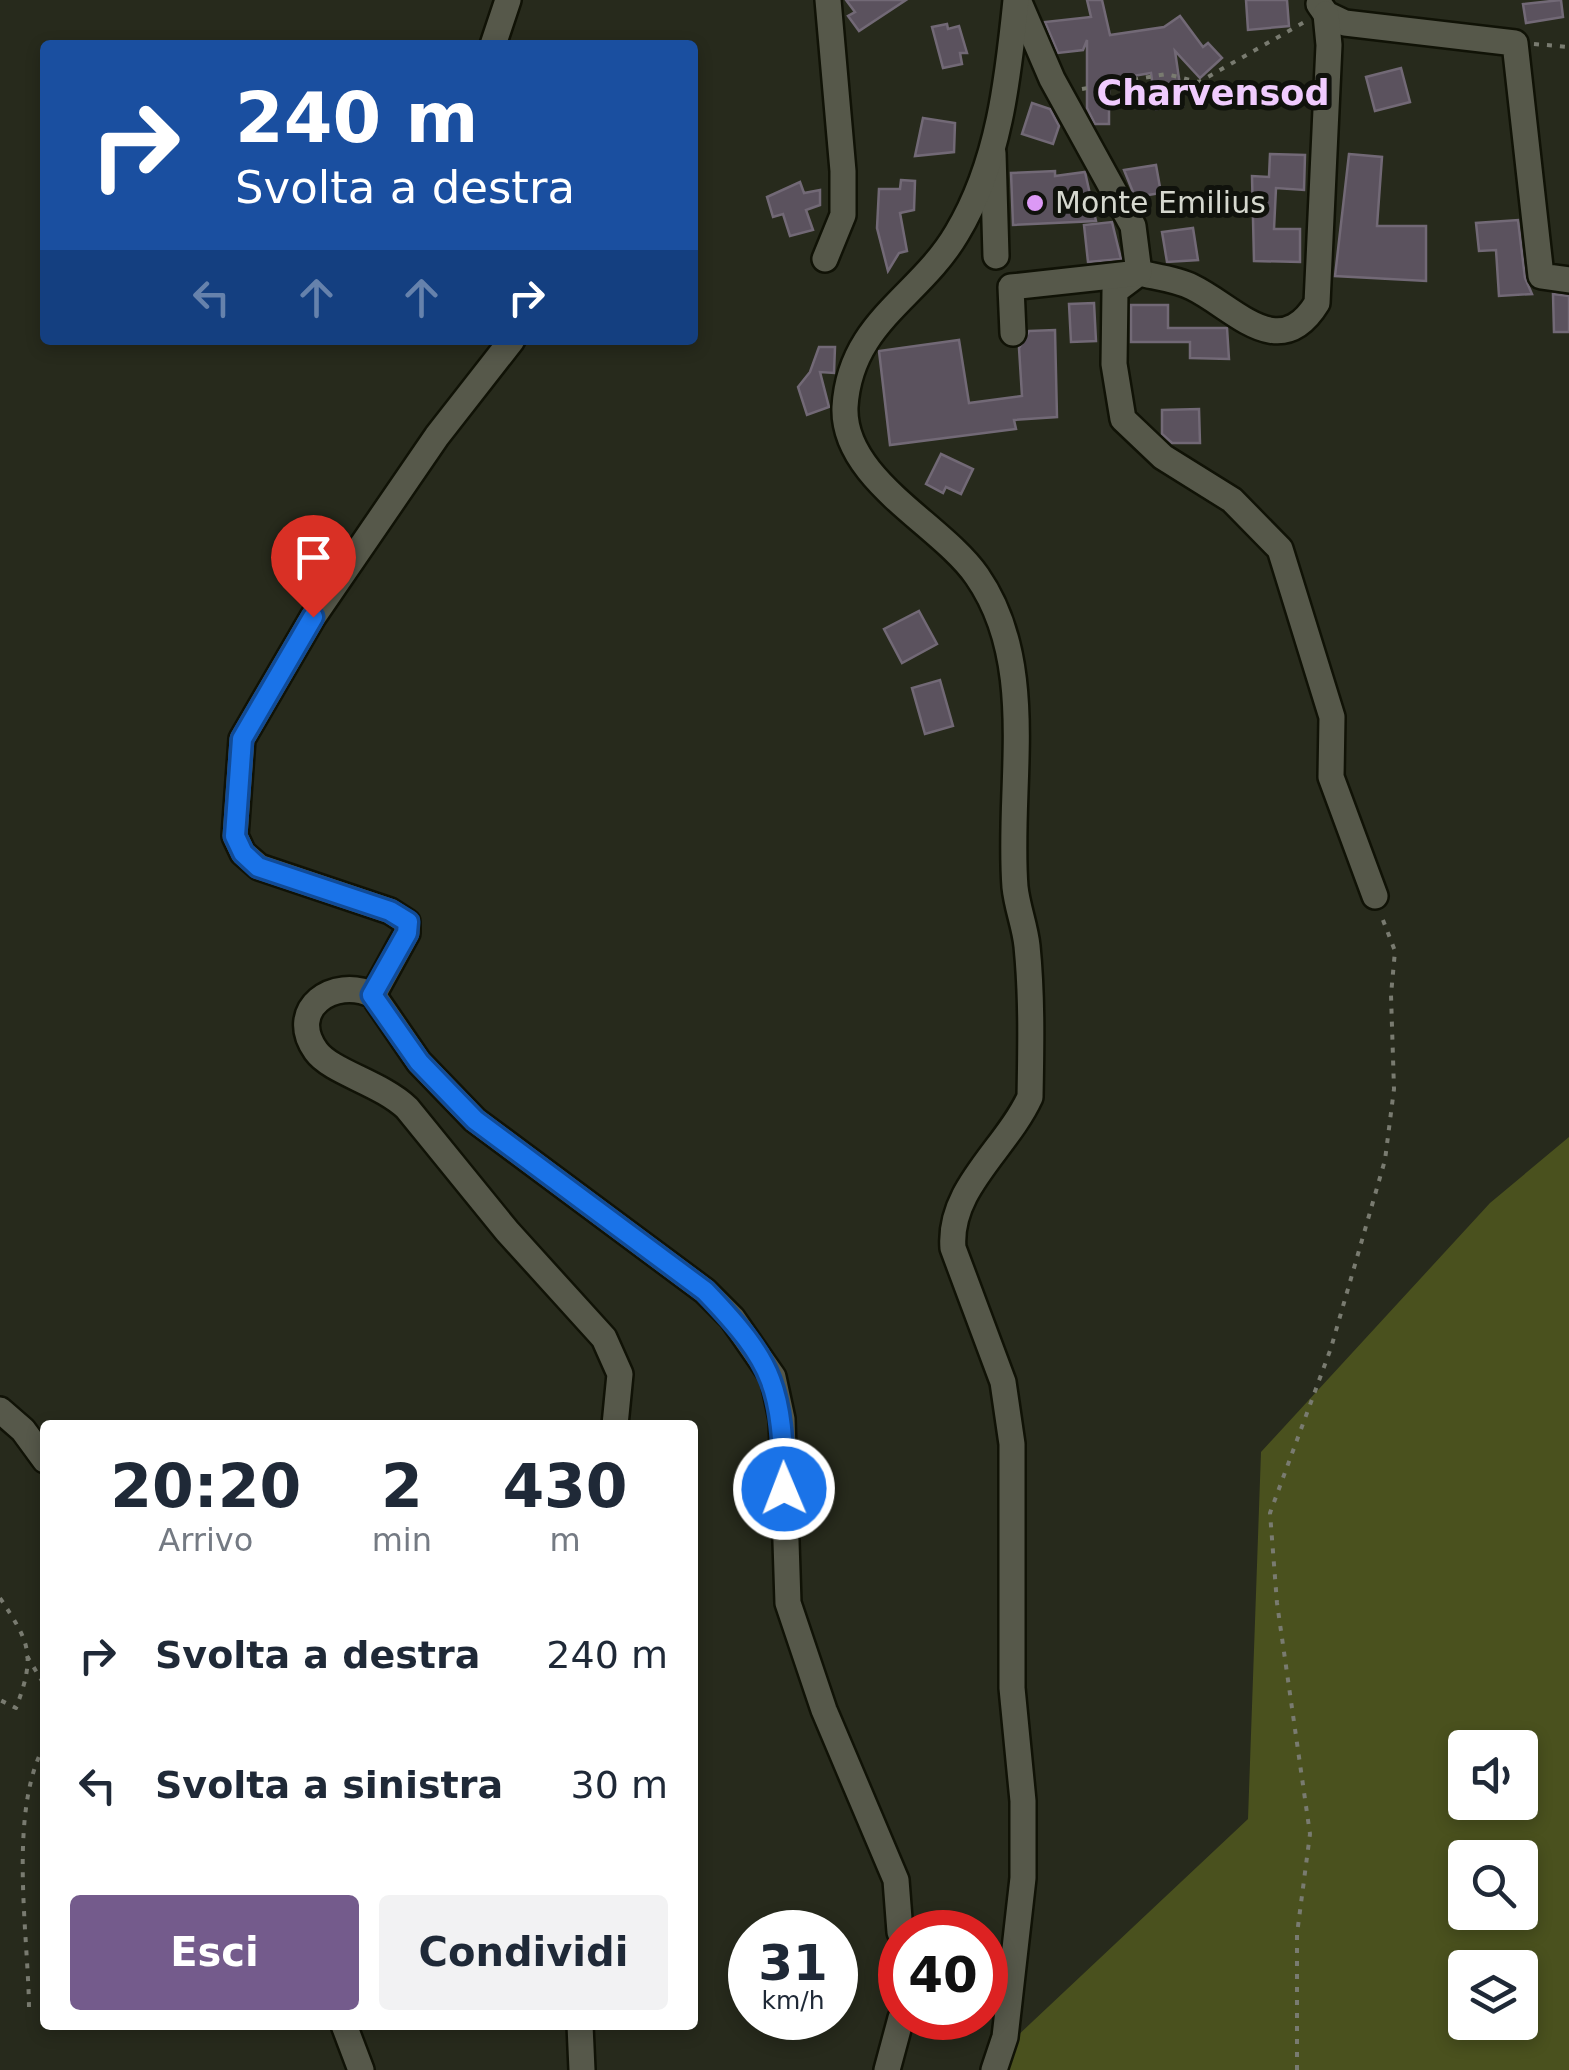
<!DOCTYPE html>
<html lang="it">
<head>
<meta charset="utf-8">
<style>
	body { margin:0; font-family:"DejaVu Sans",sans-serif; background:#f2f2f3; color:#1f2937; height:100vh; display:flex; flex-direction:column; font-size:38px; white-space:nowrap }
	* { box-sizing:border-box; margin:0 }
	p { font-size:32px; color:#747a83 }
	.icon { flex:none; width:55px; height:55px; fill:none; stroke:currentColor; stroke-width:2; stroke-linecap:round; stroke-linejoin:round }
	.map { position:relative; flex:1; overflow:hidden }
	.drawer { position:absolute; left:40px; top:1420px; width:658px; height:610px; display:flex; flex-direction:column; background:#fff; border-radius:10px; box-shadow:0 5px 15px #0003 }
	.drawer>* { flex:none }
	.banner { position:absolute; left:40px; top:40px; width:658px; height:305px; border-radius:10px; box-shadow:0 5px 15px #0003; background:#1a4fa0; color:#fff; overflow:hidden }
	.tools { position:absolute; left:1448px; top:1730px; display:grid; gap:20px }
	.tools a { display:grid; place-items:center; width:90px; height:90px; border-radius:10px; background:#fff; box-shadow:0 5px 15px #0003; font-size:50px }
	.speed { position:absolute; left:728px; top:1910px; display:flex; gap:20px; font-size:50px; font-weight:700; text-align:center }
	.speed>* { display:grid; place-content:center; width:130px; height:130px; border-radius:50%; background:#fff; box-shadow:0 5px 15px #0003; line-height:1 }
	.speed small { font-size:25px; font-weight:400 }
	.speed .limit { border:15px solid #d22; background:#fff; color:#111 }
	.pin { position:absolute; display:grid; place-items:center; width:85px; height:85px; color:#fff; margin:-102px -42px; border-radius:50% 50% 50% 0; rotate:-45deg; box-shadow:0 0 10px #0007 }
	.pin .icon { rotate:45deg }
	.me { position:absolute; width:110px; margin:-55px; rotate:359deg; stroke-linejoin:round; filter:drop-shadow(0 0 8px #0008) }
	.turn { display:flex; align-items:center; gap:35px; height:210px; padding:0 30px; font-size:45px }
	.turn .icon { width:130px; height:130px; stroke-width:2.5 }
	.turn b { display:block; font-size:70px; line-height:85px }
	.lanes { display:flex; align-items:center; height:95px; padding:0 30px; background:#0003; justify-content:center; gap:50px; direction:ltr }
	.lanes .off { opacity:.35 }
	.eta { display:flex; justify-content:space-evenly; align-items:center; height:170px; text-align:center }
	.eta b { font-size:60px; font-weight:700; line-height:70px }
	.cta { display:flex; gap:20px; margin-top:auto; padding:20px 30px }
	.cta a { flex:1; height:115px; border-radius:10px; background:#745b8c; color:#fff; font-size:40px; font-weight:700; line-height:115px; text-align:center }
	.cta a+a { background:#f2f2f3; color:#1f2937 }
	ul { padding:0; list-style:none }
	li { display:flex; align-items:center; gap:30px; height:130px; padding:0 30px }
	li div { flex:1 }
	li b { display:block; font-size:38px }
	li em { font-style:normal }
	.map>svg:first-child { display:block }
	.green { fill:#4a511e; fill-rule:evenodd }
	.building { fill:#5b525e; stroke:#726976; stroke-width:2.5 }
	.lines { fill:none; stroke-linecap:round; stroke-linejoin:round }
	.minor-casing { stroke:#101206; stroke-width:30 }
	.path { stroke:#797b70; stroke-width:4; stroke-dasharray:5 8; stroke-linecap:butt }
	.minor { stroke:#56584a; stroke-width:25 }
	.route-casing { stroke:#114b97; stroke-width:25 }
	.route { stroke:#1a73e8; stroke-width:18 }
	.poi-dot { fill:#dc99f5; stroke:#10120c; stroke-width:4 }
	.labels { text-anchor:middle; stroke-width:10; stroke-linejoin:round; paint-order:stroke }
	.poi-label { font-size:30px; fill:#d6d8cf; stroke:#10120c; text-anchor:start }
	.quarter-label { font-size:35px; font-weight:bold; fill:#f0cbfe; stroke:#10120c }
</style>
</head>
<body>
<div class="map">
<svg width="1569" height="2070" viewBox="0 0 1569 2070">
	<rect width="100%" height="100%" fill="#272a1c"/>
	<!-- green -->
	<path class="green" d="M1569,1137V2070H981L1248,1819L1261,1452L1490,1203ZM1465,1748H1520V1802H1465ZM1465,1858H1520V1912H1465ZM1465,1968H1520V2022H1465Z"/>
	<!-- building -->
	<g class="building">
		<polygon points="846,0 906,0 859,31 848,16 855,12"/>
		<polygon points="1087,0 1102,0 1110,35 1164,27 1180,16 1203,47 1208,43 1222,58 1200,78 1175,51 1183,106 1156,109 1151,73 1109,80 1109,124 1095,124 1087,108 1087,40 1083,50 1058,53 1045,22 1091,17"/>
		<polygon points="1246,0 1287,0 1289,26 1248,30"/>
		<polygon points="1561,0 1563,17 1526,23 1523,4"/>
		<polygon points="947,24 948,29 959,26 967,53 960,53 962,64 943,68 932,27"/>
		<polygon points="1401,68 1410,102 1375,111 1366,77"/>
		<polygon points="1032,103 1050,109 1059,126 1053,144 1022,134"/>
		<polygon points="923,118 955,123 954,152 915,156"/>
		<polygon points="1270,154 1305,155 1304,190 1276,188 1274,229 1300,229 1300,262 1254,261 1252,176 1269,177"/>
		<polygon points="1349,154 1382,157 1377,226 1426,226 1426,281 1335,276"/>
		<polygon points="1156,165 1161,193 1135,197 1124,170"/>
		<polygon points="1055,171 1055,176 1085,172 1096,221 1013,225 1011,173"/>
		<polygon points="901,180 915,181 914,210 900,213 907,251 899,253 888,271 877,228 879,189 900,189"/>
		<polygon points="800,182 804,193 820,190 820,205 806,210 813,230 790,236 783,214 773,217 767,197"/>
		<polygon points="1518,220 1525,278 1532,294 1499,296 1496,250 1479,251 1476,223"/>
		<polygon points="1112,222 1121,259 1088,262 1084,225"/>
		<polygon points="1193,228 1198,260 1167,262 1162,232"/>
		<polygon points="1553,294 1569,296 1569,332 1554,332"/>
		<polygon points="1094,303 1096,341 1071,342 1069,304"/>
		<polygon points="1131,305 1168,305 1168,328 1227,328 1229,359 1190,358 1190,342 1131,342"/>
		<polygon points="1055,330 1057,417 1014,420 1016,429 890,445 879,351 959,340 969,403 1022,396 1019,348 1029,331"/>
		<polygon points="819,347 835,347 834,373 820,372 829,407 807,415 798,387 810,372"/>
		<polygon points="1199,409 1200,443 1172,443 1162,434 1162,410"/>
		<polygon points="941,454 973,469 961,494 946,487 943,493 926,484"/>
		<polygon points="919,611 937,644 902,663 884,629"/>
		<polygon points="940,680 953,726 925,734 912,688"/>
	</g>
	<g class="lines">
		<defs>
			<g id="minor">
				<polyline points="1319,4 1326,14 1345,23 1515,43 1541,276 1569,280"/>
				<path d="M1326,14L1329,45L1317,303C1279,365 1234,307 1192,287C1176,279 1156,277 1139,273L1115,291L1114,364L1123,419L1163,457L1232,500L1280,549L1332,717L1331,777L1375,896"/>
				<polyline points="493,45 508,0"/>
				<polyline points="993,153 996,256"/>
				<polyline points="825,259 843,215 843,171 828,0"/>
				<polyline points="1013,333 1011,287 1139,273 1133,226 1052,79 1018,0"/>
				<polyline points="373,995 407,933 407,922 390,911 259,867 243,853 235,836 242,739 313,617 437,436 512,340"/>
				<polyline points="0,1410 23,1430 45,1460"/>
				<path d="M615,1425L620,1374L604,1338L507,1231L407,1108C381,1083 331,1072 316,1051C286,1009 334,976 373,995L419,1062L475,1120L705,1291L732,1318L773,1377L782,1419L788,1603L824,1710L896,1880L900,1932"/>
				<polyline points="344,2025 361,2070"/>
				<polyline points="580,2025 582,2070"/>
				<polyline points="887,2070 901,2018"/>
				<path d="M994,2070L1005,2037L1023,1878V1801L1012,1688V1444L1003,1382L953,1248C948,1189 1006,1149 1030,1097C1031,1047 1032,996 1027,946C1025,926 1017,907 1015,887C1007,785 1039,665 977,576C941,524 842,479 845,407C850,322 919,298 957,233C999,163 1008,79 1016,0"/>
			</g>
		</defs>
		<!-- minor casing -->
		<use href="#minor" class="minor-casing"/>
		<!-- path -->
		<g class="path">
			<polyline points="1534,44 1569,47"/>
			<polyline points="1082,89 1166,74 1199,82 1308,20"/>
			<path d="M0,1598C30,1643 36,1655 16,1708L0,1700"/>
			<polyline points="27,1656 45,1686"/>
			<path d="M29,2007C28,1931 8,1811 45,1744"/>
			<polyline points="1297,2070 1297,1934 1310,1834 1277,1603 1270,1513 1331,1348 1385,1160 1394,1089 1391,995 1395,951 1381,915"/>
		</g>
		<!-- minor -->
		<use href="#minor" class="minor"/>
	</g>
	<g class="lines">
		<defs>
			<path id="route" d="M313,617L242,739L235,836L243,853L258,867L390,911L408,922L407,933L372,995L419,1062L475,1120L705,1291C776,1365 782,1388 784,1489"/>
		</defs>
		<!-- route casing -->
		<use href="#route" class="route-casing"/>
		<!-- route -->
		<use href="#route" class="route"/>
	</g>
	<!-- markers -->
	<circle class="poi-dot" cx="1035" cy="203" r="10"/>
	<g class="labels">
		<!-- poi labels -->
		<g class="poi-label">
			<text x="1055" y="213">Monte Emilius</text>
		</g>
		<!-- quarter labels -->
		<g class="quarter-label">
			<text x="1213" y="105">Charvensod</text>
		</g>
	</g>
</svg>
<div class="tools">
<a><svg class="icon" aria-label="sound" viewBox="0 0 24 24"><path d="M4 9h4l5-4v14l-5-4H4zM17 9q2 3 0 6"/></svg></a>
<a><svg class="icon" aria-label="search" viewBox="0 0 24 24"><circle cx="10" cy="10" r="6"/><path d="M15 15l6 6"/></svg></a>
<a><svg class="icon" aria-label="layers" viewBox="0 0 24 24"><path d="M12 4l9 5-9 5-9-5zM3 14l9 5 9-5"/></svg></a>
</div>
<div class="speed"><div>31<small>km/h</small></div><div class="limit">40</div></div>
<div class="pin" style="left:313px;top:617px;background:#d93025"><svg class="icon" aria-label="arrive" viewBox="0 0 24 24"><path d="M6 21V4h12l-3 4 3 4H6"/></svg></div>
<svg class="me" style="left:784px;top:1489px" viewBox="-20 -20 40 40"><circle r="17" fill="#1a73e8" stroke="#fff" stroke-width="3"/><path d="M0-11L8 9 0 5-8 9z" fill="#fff"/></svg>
<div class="banner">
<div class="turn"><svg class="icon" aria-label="right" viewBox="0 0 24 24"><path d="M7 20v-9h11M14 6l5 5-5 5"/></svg><div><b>240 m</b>Svolta a destra</div></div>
<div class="lanes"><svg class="icon off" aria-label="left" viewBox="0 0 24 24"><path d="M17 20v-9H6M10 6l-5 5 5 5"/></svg><svg class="icon off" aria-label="ahead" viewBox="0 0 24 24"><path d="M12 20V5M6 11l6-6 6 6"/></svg><svg class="icon off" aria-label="ahead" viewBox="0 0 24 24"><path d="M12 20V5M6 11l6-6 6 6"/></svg><svg class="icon" aria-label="right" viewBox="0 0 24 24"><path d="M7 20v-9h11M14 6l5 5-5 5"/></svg></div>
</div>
<section class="drawer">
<div class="eta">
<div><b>20:20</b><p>Arrivo</p></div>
<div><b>2</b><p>min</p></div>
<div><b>430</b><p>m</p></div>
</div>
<ul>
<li><svg class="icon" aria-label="right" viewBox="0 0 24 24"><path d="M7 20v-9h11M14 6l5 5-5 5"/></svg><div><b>Svolta a destra</b></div><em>240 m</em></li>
<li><svg class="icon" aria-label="left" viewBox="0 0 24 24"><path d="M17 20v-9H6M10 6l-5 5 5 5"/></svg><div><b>Svolta a sinistra</b></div><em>30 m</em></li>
</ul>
<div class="cta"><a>Esci</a><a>Condividi</a></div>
</section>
</div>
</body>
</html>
